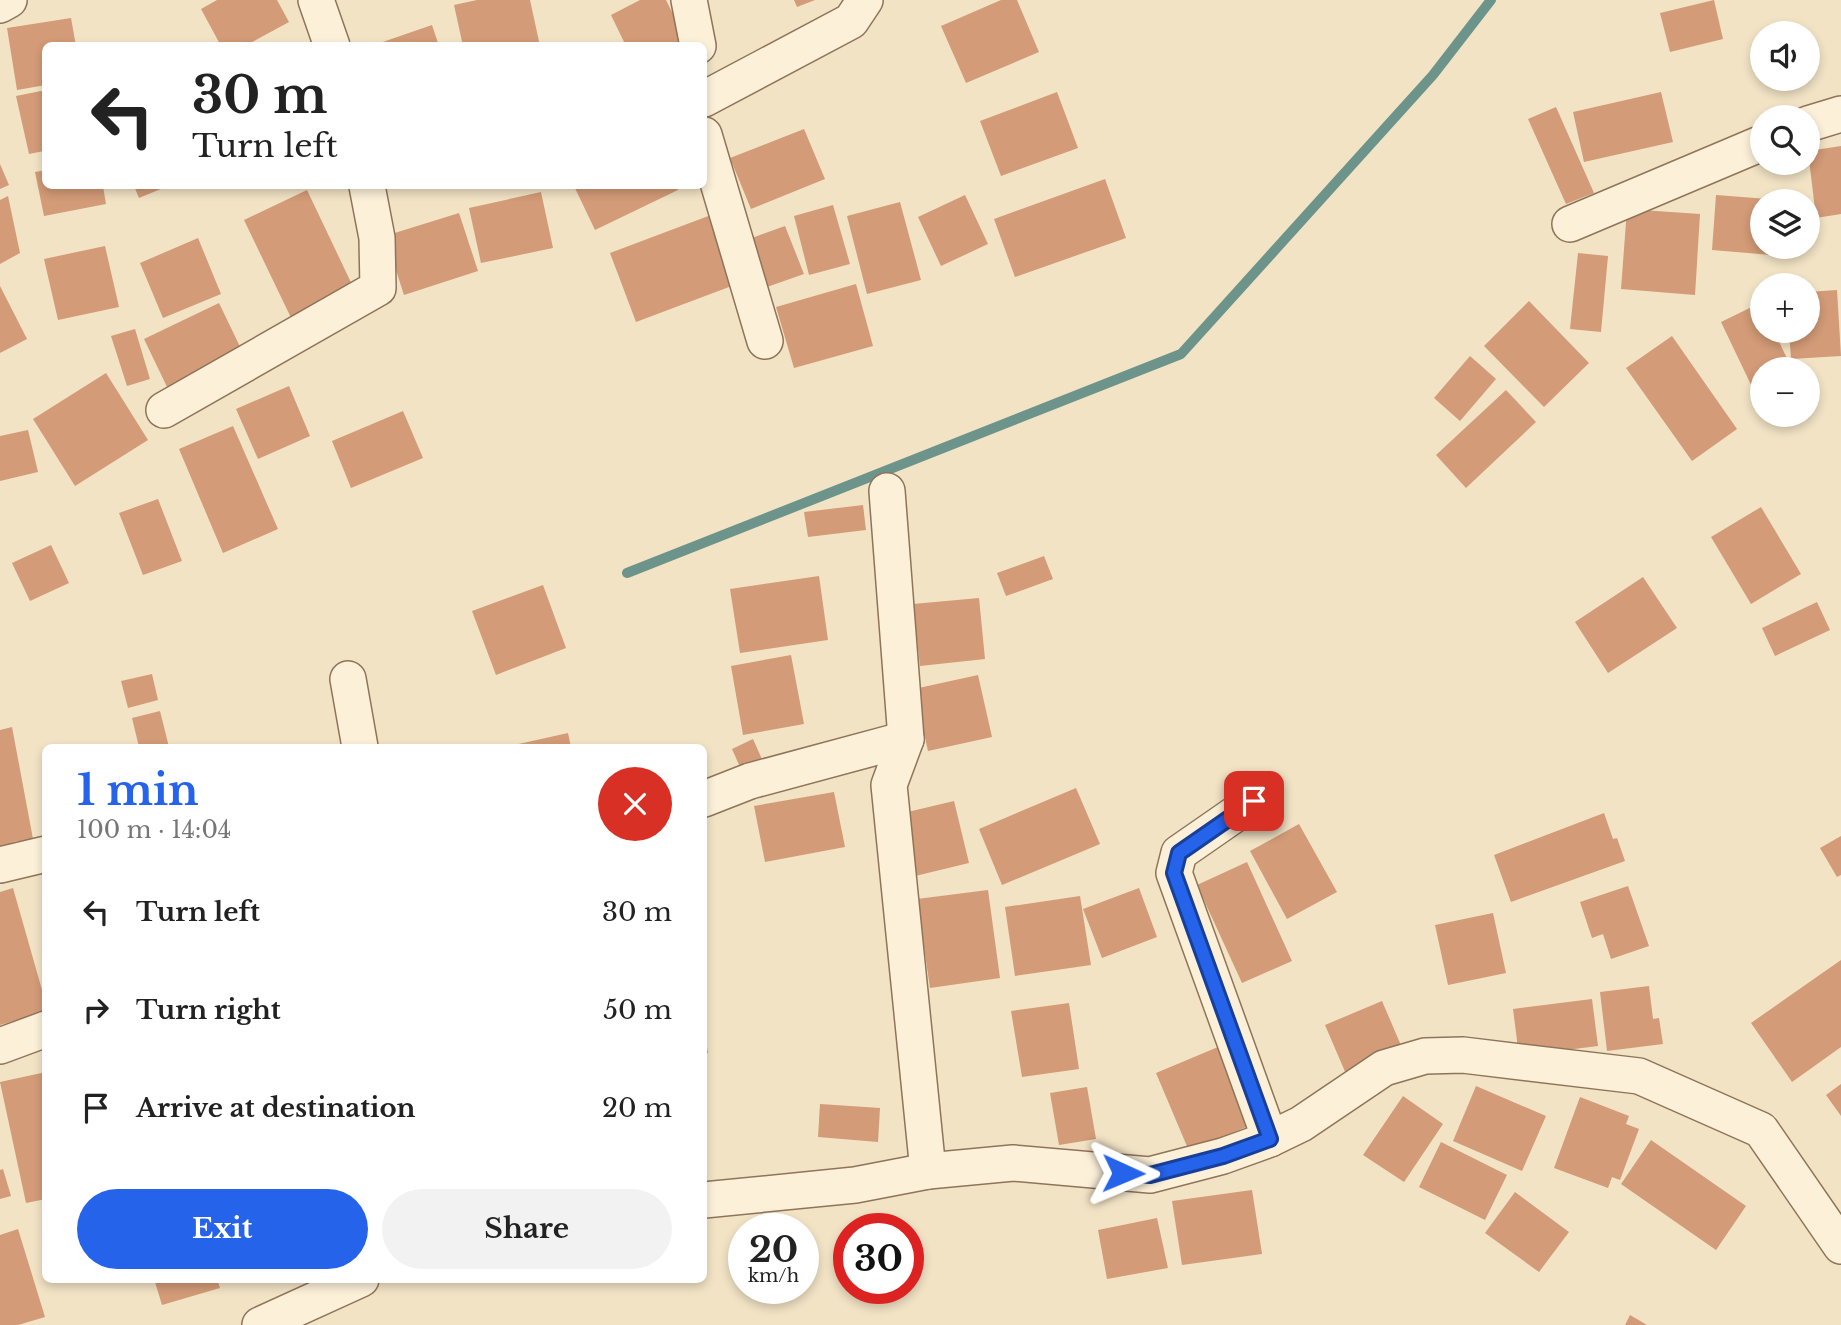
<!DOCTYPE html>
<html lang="en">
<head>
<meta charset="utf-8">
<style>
	body { margin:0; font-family:"Libre Baskerville",serif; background:#f2f2f2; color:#222; height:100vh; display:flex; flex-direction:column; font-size:26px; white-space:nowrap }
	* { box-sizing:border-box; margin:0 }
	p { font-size:23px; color:#767676 }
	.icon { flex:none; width:38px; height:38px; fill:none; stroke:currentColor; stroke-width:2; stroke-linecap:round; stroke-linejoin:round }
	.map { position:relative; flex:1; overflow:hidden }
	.drawer { position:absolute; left:42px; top:744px; width:665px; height:539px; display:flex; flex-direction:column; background:#fff; border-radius:10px; box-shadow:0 4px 10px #0003 }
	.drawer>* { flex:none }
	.top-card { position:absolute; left:42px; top:42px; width:665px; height:147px; border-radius:10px; box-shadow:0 4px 10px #0003; background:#fff; color:#222; overflow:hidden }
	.controls { position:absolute; left:1750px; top:21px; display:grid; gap:14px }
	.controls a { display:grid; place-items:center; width:70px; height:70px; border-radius:50%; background:#fff; box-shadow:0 4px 10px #0003; font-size:35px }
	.speed { position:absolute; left:728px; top:1213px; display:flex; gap:14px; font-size:35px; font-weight:700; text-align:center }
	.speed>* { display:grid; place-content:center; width:91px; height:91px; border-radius:50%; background:#fff; box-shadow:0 4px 10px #0003; line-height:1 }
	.speed small { font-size:18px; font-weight:400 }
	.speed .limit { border:10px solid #d22; background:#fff; color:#111 }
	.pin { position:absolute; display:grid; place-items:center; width:60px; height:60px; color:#fff; margin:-30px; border-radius:14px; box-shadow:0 4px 10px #0006 }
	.me { position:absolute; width:77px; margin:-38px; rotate:91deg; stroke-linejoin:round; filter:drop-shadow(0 0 5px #0008) }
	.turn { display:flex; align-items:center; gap:24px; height:147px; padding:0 35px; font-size:32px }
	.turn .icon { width:91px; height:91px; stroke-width:2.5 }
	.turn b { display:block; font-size:49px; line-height:60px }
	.round { display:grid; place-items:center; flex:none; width:74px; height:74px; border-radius:37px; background:#f2f2f2 }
	.overview { display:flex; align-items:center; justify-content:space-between; height:119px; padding:0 35px }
	h1 { font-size:42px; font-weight:800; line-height:52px; color:#2563eb }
	.action { display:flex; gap:14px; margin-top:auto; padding:14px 35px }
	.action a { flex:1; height:80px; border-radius:42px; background:#2563eb; color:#fff; font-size:28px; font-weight:800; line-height:80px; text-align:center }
	.action a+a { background:#f2f2f2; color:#222 }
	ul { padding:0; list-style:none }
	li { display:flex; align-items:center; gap:21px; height:98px; padding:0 35px }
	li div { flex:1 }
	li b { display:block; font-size:26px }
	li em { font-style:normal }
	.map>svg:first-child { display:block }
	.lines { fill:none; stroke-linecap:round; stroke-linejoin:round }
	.stream { stroke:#6c948a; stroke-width:10 }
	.building { fill:#d39b77 }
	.street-casing { stroke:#8f7459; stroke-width:38 }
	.street { stroke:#fcf0d9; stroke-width:35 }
	.route-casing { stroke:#184099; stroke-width:18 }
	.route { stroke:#2563eb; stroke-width:12 }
</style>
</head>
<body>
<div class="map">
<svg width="1841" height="1325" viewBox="0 0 1841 1325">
	<rect width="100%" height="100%" fill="#f2e3c5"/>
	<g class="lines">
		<!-- stream -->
		<polyline class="stream" points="627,573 1181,354 1433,75 1491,0"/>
	</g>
	<!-- building -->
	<g class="building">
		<polygon points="217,0 277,0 289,22 245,46 221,46 201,9"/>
		<polygon points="477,0 530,0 540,46 463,46 454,5"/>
		<polygon points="640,0 666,0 689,46 626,46 611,15"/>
		<polygon points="794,0 815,0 797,7"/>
		<polygon points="1001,0 1017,0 1039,52 966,83 941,26"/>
		<polygon points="1714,0 1723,39 1670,52 1660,13"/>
		<polygon points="71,18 76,46 46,46 46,85 17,90 7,28"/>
		<polygon points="432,25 439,46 374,46 374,45"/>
		<polygon points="46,90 46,142 42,143 44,151 29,154 16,96"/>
		<polygon points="1057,92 1078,148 1001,176 980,121"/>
		<polygon points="1661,92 1673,142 1584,162 1573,112"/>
		<polygon points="1556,107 1594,193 1566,204 1528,119"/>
		<polygon points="804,129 825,179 751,209 730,158"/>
		<polygon points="1841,146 1841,214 1816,218 1808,151"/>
		<polygon points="0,164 9,185 0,189"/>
		<polygon points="46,170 46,186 103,186 106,204 44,216 35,172"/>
		<polygon points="1105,179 1126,238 1015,277 994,219"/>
		<polygon points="134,186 168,186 139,198"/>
		<polygon points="574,186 676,186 678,190 595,230"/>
		<polygon points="307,190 356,293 294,324 244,220"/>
		<polygon points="541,192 553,248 481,263 469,208"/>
		<polygon points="965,195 988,244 941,266 918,217"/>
		<polygon points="1716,195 1768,199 1768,201 1762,201 1762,247 1783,247 1783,256 1712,250"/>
		<polygon points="8,196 20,253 0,264 0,200"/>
		<polygon points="900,202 921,280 867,294 847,216"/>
		<polygon points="833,205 850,264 809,275 794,216"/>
		<polygon points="1627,209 1700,214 1695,295 1621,289"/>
		<polygon points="459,213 478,271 404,295 385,236"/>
		<polygon points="711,215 737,284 636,322 610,253"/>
		<polygon points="785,226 804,274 767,287 749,239"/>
		<polygon points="198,238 221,294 163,318 140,263"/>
		<polygon points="105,246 119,307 58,320 44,259"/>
		<polygon points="1578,253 1608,256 1601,332 1570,329"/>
		<polygon points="856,284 873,346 794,368 776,307"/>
		<polygon points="0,286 27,339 0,353"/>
		<polygon points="1837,290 1841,356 1791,359 1789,331 1808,331 1808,292"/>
		<polygon points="1529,301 1589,363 1544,407 1484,346"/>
		<polygon points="219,303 244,355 169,391 144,339"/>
		<polygon points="1760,303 1762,331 1774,331 1792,369 1762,369 1762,385 1753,389 1721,322"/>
		<polygon points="135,329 150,379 127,386 111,336"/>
		<polygon points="1672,336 1737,429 1692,461 1626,368"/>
		<polygon points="1470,356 1496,379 1460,421 1434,398"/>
		<polygon points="106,373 148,440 75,486 33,419"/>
		<polygon points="289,386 310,436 258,459 236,409"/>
		<polygon points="1506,390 1536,422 1466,488 1436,455"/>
		<polygon points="403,411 423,458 351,488 332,441"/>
		<polygon points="233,426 278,529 223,553 179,449"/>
		<polygon points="28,430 38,472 0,481 0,436"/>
		<polygon points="158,499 182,561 143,575 119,513"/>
		<polygon points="863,505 866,530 808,537 804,512"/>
		<polygon points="1761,507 1801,574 1751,604 1711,537"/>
		<polygon points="51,545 69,583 30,601 12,563"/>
		<polygon points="1044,556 1053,579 1006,596 997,573"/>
		<polygon points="819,576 828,640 740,653 730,589"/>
		<polygon points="1643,577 1677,628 1608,673 1575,622"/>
		<polygon points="543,585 566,648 496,675 472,611"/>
		<polygon points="979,598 985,659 920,666 913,604"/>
		<polygon points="1817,602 1830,630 1775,656 1762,628"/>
		<polygon points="791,655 804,724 743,735 731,666"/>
		<polygon points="152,674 158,700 128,708 121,681"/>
		<polygon points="978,675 992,737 928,751 914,689"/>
		<polygon points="160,711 169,747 139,747 132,718"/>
		<polygon points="12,727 33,839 13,842 15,851 0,854 0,730"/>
		<polygon points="568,733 571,747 514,747 514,745"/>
		<polygon points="753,739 765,766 744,776 732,749"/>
		<polygon points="1076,788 1100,844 1002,885 979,829"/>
		<polygon points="834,792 845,847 765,862 754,806"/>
		<polygon points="954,801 969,863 911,877 895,815"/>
		<polygon points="1604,813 1613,839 1617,838 1625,861 1511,902 1494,855"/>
		<polygon points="1299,824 1337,892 1287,919 1250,851"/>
		<polygon points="1841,836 1841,875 1837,877 1820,848"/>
		<polygon points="1247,862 1292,961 1242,983 1197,885"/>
		<polygon points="1628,886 1649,946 1611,959 1603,934 1592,938 1580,902"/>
		<polygon points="13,888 46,1004 46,1012 0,1025 0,892"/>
		<polygon points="1139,888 1157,937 1102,958 1083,909"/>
		<polygon points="988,890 1000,978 930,988 917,899"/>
		<polygon points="1080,896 1091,965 1015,976 1005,907"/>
		<polygon points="1493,913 1506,973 1448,985 1435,925"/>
		<polygon points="1841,960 1841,1047 1792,1082 1751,1023"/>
		<polygon points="1649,986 1653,1019 1659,1018 1663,1044 1607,1051 1600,992"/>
		<polygon points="1592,999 1598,1046 1519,1056 1513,1009"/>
		<polygon points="1382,1001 1403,1050 1346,1074 1325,1025"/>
		<polygon points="1069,1003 1079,1069 1022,1077 1011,1011"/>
		<polygon points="704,1032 708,1053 704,1054"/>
		<polygon points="1218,1047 1251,1125 1189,1151 1156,1073"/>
		<polygon points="46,1072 46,1199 26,1203 0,1082"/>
		<polygon points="1841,1084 1841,1116 1826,1095"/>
		<polygon points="1476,1086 1546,1116 1522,1171 1453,1141"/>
		<polygon points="1087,1087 1096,1139 1059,1145 1050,1093"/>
		<polygon points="1403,1096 1443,1124 1404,1182 1363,1155"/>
		<polygon points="1580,1097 1629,1116 1626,1124 1639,1129 1620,1180 1612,1177 1608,1188 1554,1168"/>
		<polygon points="820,1104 880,1108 878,1142 818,1137"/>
		<polygon points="1651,1140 1746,1206 1716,1250 1621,1184"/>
		<polygon points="1441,1142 1507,1175 1485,1220 1419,1187"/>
		<polygon points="3,1169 11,1196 0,1199 0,1170"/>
		<polygon points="1252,1190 1262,1254 1182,1265 1172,1201"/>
		<polygon points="1515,1192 1569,1232 1539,1272 1485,1233"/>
		<polygon points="1157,1218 1168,1268 1107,1279 1098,1230"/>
		<polygon points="18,1229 45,1317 18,1325 0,1325 0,1235"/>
		<polygon points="154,1279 217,1279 220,1288 162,1305"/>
		<polygon points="1630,1315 1647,1325 1625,1325"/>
	</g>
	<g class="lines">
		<defs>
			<g id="street">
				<polyline points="316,0 332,46"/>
				<polyline points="689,0 698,46"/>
				<polyline points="0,5 9,0"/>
				<polyline points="704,99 851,21 865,0"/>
				<polyline points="1808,124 1841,114"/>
				<polyline points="704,135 765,341"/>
				<polyline points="1570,224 1762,143"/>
				<polyline points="164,410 378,288 377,238 367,186"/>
				<polyline points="887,491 906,739 889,785 928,1171"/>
				<polyline points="348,679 360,747"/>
				<polyline points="704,799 750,781 906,739"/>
				<polyline points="1254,801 1179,853 1174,873 1270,1139"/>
				<polyline points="0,865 46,854"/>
				<polyline points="0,1046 46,1029"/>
				<polyline points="704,1200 855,1185 928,1171 1013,1163 1150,1175 1223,1156 1270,1139 1301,1124 1384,1068 1425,1056 1463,1055 1639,1076 1761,1130 1841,1246"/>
				<polyline points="260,1325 361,1279"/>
			</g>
		</defs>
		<!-- street casing -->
		<use href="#street" class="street-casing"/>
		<!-- street -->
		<use href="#street" class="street"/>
	</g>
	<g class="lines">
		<defs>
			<polyline id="route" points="1123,1173 1150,1175 1223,1156 1270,1139 1174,873 1179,853 1254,801"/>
		</defs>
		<!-- route casing -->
		<use href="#route" class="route-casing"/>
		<!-- route -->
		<use href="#route" class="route"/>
	</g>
</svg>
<div class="controls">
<a><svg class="icon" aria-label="sound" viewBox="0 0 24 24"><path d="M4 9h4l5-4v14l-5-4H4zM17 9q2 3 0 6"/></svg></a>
<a><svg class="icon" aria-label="search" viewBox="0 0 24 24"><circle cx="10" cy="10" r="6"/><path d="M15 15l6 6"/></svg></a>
<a><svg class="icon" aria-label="layers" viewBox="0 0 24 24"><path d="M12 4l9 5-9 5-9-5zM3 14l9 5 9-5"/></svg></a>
<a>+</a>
<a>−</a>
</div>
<div class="speed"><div>20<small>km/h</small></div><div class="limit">30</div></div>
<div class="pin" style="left:1254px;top:801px;background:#d93025"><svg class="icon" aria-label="arrive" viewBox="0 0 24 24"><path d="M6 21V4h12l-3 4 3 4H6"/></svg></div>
<svg class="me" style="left:1123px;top:1173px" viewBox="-20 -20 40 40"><path d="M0-17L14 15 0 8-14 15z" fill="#2563eb" stroke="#fff" stroke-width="4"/></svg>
<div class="top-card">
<div class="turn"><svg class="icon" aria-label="left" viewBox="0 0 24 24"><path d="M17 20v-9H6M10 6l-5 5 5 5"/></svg><div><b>30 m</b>Turn left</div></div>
</div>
<section class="drawer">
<div class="overview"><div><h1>1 min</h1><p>100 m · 14:04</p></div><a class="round" style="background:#d93025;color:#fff"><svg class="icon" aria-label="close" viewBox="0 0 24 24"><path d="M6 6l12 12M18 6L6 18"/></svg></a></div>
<ul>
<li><svg class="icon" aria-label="left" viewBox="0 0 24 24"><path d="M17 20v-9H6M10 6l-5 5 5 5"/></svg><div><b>Turn left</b></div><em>30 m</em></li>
<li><svg class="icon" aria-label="right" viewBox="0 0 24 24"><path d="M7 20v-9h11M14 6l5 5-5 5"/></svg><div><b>Turn right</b></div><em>50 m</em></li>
<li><svg class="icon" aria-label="arrive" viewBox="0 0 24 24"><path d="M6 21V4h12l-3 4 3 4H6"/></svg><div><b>Arrive at destination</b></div><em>20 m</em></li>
</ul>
<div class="action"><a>Exit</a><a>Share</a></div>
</section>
</div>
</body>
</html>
